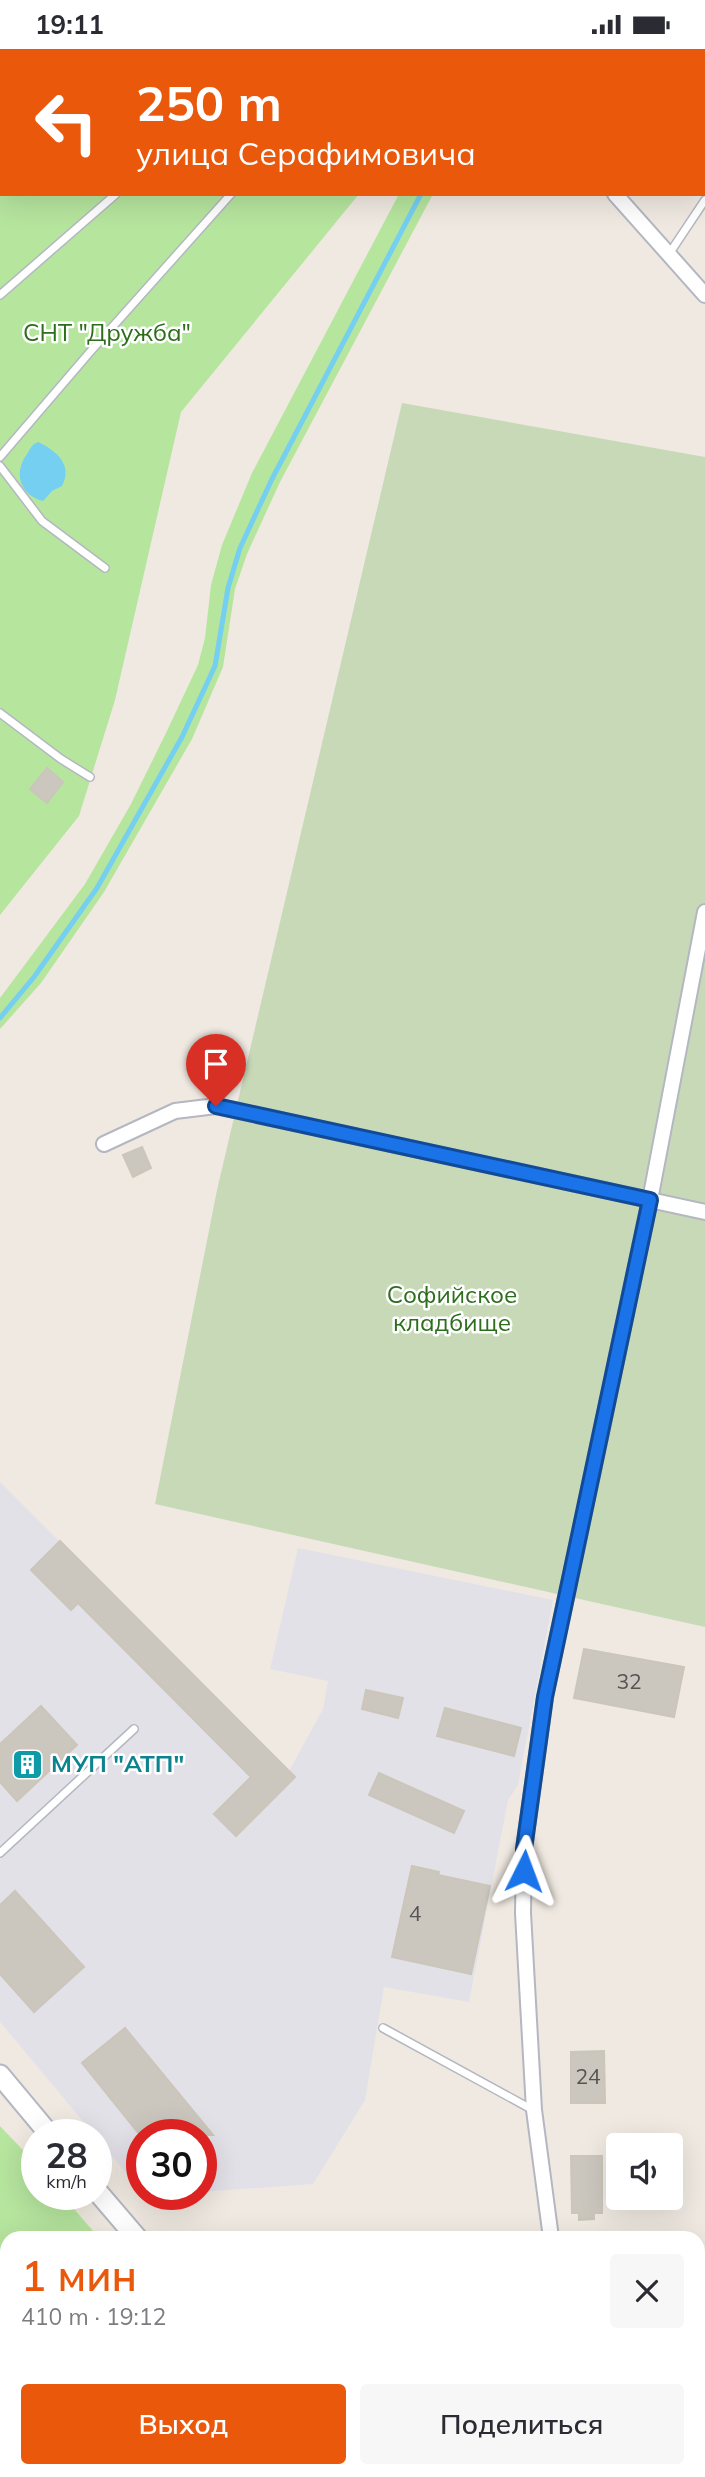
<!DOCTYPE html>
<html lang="ru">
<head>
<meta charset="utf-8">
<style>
	body { margin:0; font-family:Mulish,sans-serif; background:#f7f7f7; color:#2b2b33; height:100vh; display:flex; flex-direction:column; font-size:26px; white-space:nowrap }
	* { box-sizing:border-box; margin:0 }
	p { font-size:23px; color:#7c7c81 }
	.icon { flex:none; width:38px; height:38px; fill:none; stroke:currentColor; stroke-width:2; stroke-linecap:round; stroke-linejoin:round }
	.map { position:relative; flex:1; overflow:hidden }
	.side { position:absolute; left:0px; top:2182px; width:705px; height:247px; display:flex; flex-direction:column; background:#fff; border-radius:21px 21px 0 0; box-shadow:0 7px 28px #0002 }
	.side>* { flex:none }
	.banner { position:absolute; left:0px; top:0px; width:705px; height:147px; box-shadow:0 7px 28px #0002; background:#ea580c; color:#fff; overflow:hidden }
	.tools { position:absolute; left:606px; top:2084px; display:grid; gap:14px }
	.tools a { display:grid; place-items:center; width:77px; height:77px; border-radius:7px; background:#fff; box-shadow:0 7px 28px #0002; font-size:35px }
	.speed { position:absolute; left:21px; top:2070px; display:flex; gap:14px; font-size:35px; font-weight:700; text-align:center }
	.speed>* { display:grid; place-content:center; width:91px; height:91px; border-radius:50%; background:#fff; box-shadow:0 7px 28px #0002; line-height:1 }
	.speed small { font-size:18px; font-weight:400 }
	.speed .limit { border:10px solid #d22; background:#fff; color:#111 }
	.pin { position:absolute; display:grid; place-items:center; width:60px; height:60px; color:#fff; margin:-72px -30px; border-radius:50% 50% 50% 0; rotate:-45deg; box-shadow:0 0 7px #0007 }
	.pin .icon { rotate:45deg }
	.me { position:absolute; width:77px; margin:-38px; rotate:3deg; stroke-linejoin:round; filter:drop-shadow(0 0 5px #0008) }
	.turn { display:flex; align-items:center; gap:24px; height:147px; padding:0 21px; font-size:32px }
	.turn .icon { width:91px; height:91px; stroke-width:2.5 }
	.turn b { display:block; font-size:49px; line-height:60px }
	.round { display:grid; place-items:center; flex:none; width:74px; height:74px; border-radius:7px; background:#f7f7f7 }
	.headline { display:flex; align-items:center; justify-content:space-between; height:119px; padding:0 21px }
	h1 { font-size:42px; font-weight:600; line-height:52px; color:#ea580c }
	.cta { display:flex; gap:14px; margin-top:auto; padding:14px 21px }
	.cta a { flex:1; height:80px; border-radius:7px; background:#ea580c; color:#fff; font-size:28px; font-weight:600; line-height:80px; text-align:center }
	.cta a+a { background:#f7f7f7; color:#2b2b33 }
	.status { display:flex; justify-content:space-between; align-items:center; height:49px; padding:0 35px; background:#fff; direction:ltr }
	.status svg { height:19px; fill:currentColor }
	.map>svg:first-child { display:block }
	.industrial { fill:#e3e1e8 }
	.green { fill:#b6e59e }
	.cemetery { fill:#c8d9b8 }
	.water { fill:#75cff0 }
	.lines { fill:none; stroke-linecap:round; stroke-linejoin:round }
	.stream { stroke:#75cff0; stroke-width:5 }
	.building { fill:#cbc7bf; stroke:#cbc5ba; stroke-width:2 }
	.lane-casing { stroke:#b4b7c1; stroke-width:10 }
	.street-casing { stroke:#b4b7c1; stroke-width:18 }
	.secondary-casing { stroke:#b4b7c1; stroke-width:23 }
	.lane { stroke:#fff; stroke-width:7 }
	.street { stroke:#fff; stroke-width:14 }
	.secondary { stroke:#fff; stroke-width:19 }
	.route-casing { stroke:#114b97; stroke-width:18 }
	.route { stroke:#1a73e8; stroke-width:12 }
	.labels { text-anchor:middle; stroke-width:5; stroke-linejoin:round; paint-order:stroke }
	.number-label { font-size:21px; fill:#555452 }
	.park-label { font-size:24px; fill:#2c6e1b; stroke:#fff }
	.culture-label { font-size:24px; font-weight:bold; fill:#0d838f; stroke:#fff; text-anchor:start }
</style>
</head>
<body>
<div class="status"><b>19:11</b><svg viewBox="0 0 49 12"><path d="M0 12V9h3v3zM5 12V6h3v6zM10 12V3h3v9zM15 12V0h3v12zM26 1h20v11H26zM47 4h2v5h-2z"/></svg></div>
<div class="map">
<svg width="705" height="2428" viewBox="0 0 705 2428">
	<rect width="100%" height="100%" fill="#efe9e1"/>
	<!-- industrial -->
	<polygon class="industrial" points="0,1433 289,1722 323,1660 328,1632 270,1620 298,1499 553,1551 518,1736 508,1751 469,1953 384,1938 365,2051 313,2135 201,2143 201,2086 142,2086 142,2143 0,1973"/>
	<!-- green -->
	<g class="green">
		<polygon points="0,0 359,2 2,2 2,145 359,145 181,363 115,651 79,767 0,866"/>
		<polygon points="629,0 705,0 705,112 704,2 629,2"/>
		<polygon points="399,145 433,145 280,433 247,505 235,540 223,618 192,690 104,843 41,934 0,980 0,949 85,835 131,755 166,684 198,616 205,589 211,536 222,496 252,424"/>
		<polygon points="0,2077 37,2116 37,2146 62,2146 99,2189 7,2189 7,2422 319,2422 325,2428 0,2428"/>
	</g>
	<!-- cemetery -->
	<polygon class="cemetery" points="402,354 705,408 705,1578 155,1455 217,1141"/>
	<!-- water -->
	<path class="water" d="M38,393C57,402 73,416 62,437L52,442L43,452C20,446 13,424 27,405C31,399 31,396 38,393Z"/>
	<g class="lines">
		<!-- stream -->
		<g class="stream">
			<polyline points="499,2 500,0"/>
			<polyline points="0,969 34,928 97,839 182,688 215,617 228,539 240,499 272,430 421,145"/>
		</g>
	</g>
	<!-- building -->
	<g class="building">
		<polygon points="47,719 63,733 47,754 30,740"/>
		<polygon points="142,1098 151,1119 133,1128 123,1106"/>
		<polygon points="60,1492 295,1728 236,1787 214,1765 251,1728 78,1554 71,1561 31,1521"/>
		<polygon points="584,1600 684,1618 674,1668 574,1649"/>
		<polygon points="366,1641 403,1649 398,1669 362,1660"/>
		<polygon points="41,1657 77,1696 17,1752 0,1733 0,1695"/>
		<polygon points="445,1659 521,1679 514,1707 437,1687"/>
		<polygon points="379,1724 464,1762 454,1784 369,1746"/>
		<polygon points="412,1817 439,1823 438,1826 490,1837 471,1925 392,1908"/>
		<polygon points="15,1842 84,1918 34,1963 0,1925 0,1856"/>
		<polygon points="125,1979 213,2086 140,2086 82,2014"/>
		<polygon points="604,2002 605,2054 571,2054 571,2003"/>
		<polygon points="571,2107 602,2107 602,2164 594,2164 594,2170 579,2171 579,2164 572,2164"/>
	</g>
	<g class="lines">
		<defs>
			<g id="lane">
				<polyline points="137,0 139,2"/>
				<polyline points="669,205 705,151"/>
				<polyline points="0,246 116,145"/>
				<polyline points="0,408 90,303 231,145"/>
				<polyline points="0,417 42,472 105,519"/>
				<polyline points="0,664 61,710 90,728"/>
				<polyline points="0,1804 134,1680"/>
				<polyline points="383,1979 533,2061"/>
				<polyline points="698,2271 705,2240"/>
				<polyline points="0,2325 7,2321"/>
				<polyline points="698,2366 705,2368"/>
				<polyline points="0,2380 7,2388"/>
				<polyline points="34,2422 39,2428"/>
			</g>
			<g id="street">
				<polyline points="616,2 617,0"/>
				<polyline points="615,145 705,246"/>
				<polyline points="104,1095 175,1062 216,1057 705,1163"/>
				<polyline points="551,2189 534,2061 523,1864 524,1800 545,1648 650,1151 705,863"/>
			</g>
			<g id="secondary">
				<polyline points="0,2026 50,2086"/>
				<polyline points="96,2141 137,2189"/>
				<polyline points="348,2422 354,2428"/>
			</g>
		</defs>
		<!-- lane casing -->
		<use href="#lane" class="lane-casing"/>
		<!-- street casing -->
		<use href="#street" class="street-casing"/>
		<!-- secondary casing -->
		<use href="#secondary" class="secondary-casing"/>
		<!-- lane -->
		<use href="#lane" class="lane"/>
		<!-- street -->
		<use href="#street" class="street"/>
		<!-- secondary -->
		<use href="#secondary" class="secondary"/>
	</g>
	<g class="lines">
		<defs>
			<polyline id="route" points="216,1057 650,1151 545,1648 524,1800 524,1822"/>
		</defs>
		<!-- route casing -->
		<use href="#route" class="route-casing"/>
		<!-- route -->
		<use href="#route" class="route"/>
	</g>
	<!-- icons -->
	<defs>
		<symbol id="building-square" viewBox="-11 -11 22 22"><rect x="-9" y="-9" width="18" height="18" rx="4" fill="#0f9aa8" stroke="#fff"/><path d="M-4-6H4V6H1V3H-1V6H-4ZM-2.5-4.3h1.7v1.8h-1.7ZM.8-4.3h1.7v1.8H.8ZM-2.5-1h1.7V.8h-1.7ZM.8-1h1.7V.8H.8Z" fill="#fff"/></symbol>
	</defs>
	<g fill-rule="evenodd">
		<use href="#building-square" x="10" y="1698" width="35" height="35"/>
	</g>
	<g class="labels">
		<!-- number labels -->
		<g class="number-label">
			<text x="629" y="1640">32</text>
			<text x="415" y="1872">4</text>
			<text x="588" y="2035">24</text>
		</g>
		<!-- park labels -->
		<g class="park-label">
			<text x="107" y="292">СНТ "Дружба"</text>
			<text x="452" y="1254">Софийское<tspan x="452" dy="28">кладбище</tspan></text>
		</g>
		<!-- culture labels -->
		<g class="culture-label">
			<text x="51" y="1723">МУП "АТП"</text>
		</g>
	</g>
</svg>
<div class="tools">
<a><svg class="icon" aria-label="sound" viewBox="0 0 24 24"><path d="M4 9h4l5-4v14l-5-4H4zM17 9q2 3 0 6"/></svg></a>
</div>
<div class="speed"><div>28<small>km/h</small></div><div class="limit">30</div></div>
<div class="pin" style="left:216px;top:1057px;background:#d93025"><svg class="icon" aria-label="arrive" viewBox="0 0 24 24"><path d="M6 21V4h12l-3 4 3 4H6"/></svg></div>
<svg class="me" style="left:524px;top:1822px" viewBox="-20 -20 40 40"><path d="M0-17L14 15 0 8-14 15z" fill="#1a73e8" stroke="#fff" stroke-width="4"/></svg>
<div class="banner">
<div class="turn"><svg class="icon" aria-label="left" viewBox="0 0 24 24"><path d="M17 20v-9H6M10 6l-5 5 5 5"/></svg><div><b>250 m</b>улица Серафимовича</div></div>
</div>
<section class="side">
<div class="headline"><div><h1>1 мин</h1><p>410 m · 19:12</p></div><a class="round"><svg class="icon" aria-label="close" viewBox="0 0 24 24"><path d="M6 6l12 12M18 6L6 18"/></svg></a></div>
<div class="cta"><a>Выход</a><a>Поделиться</a></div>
</section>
</div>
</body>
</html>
